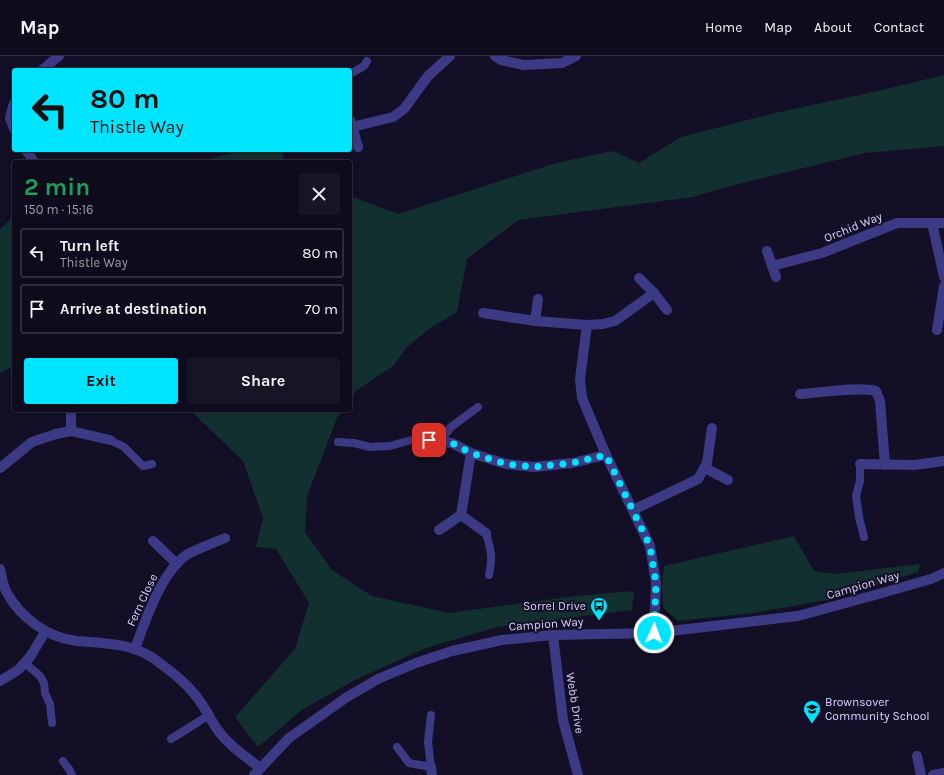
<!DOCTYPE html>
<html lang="en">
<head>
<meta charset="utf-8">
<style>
	body { margin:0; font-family:Karla,sans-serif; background:#171425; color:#f1f3f6; height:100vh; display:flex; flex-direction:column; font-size:15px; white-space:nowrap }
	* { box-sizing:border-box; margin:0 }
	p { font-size:13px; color:#9b9ba3 }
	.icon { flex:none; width:22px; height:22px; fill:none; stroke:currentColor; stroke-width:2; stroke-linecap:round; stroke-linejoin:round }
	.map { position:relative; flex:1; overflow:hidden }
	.panel { position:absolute; left:12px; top:104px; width:340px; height:252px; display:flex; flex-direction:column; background:#0e0b1c; border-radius:4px; box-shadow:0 2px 6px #0003,0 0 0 1px #2e2b3b }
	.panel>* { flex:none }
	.hud { position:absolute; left:12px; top:12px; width:340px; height:84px; border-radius:4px; box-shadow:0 2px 6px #0003,0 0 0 1px #2e2b3b; background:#00e5ff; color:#111; overflow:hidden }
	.pin { position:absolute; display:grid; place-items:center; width:34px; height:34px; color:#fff; margin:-17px; border-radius:8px; box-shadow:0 2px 6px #0006 }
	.me { position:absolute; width:44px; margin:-22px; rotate:2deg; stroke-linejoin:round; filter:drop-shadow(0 0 3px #0008) }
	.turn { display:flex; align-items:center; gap:14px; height:84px; padding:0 12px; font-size:18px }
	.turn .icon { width:52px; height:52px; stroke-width:2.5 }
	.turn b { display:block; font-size:28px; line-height:34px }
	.round { display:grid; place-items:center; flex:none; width:42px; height:42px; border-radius:4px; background:#171425 }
	.overview { display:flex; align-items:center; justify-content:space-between; height:68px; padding:0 12px }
	h1 { font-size:24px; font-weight:700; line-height:30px; color:#1e9e55 }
	.button { display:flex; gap:8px; margin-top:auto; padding:8px 12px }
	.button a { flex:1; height:46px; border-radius:4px; background:#00e5ff; color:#111; font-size:16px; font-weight:700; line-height:46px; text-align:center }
	.button a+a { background:#171425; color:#f1f3f6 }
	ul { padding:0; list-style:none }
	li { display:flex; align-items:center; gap:12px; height:50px; margin:0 8px 6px; padding:0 4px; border:2px solid #2e2b3b; border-radius:4px }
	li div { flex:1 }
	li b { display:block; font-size:15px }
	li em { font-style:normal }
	header { display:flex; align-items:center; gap:24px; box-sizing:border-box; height:56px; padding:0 20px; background:#0e0b1c; border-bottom:1px solid #2e2b3b }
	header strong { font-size:19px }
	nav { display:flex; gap:22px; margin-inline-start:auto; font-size:14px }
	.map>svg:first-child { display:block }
	.green { fill:#12302f }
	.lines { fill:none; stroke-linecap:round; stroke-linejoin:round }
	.service { stroke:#3d3a85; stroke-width:8 }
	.minor { stroke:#3d3a85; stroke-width:10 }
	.route { stroke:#00e5ff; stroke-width:7; stroke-dasharray:0 12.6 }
	.labels { text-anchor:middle; stroke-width:4; stroke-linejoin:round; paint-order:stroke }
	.street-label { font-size:12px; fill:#d9d4ff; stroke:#130f26 }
	.poi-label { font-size:12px; fill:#d9d4ff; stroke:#130f26; text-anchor:end }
</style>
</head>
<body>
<header>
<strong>Map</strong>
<nav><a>Home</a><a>Map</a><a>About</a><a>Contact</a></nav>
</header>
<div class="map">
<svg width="944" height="719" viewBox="0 0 944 719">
	<rect width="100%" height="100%" fill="#130f26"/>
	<!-- green -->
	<g class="green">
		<polygon points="944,19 944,90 865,97 730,130 693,141 518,164 467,203 457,256 430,272 407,291 393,310 357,334 350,344 350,140 398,158 556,107 613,95 639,107 681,81 775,57 878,35"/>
		<polygon points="243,94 280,94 285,104 287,106 198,106"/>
		<polygon points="14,160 14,310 0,317 0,173"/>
		<polygon points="190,354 343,354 337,362 307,440 305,476 332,514 372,540 449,557 576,540 634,535 632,554 497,571 426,592 357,623 303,653 258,691 235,661 295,593 309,547 276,493 256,491 263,462 243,405"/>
		<polygon points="794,480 814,515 835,518 920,508 918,516 832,543 753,557 678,565 663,552 662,528 664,510"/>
	</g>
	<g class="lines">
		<!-- service -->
		<g class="service">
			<polyline points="350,18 364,10 367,5"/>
			<polyline points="110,384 124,391 143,410 152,408"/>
			<polyline points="440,385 451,371 478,351"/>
			<polyline points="338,386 354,387 370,391 390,390 415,383 429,384"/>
			<polyline points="860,408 860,425 856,440 859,461 864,481"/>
			<path d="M486,477C491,495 493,500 489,519"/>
			<polyline points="25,607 40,620 44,627 45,637 50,648 52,667"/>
			<polyline points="171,683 209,659"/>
			<polyline points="397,691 409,707 431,711 428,686 431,659"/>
			<polyline points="63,705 69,713 72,719"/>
		</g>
		<!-- minor -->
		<g class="minor">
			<polyline points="495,0 501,4 524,9 562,7 576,0"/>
			<polyline points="42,14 59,0"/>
			<polyline points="14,47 10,62 14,73"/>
			<polyline points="350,64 358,91"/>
			<polyline points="352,71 393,61 404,53 428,20 450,0"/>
			<polyline points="26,94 34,106"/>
			<polyline points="932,167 944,221"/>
			<polyline points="767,195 776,221"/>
			<polyline points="772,210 822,197 897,167 944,167"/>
			<polyline points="639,222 654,237 667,254"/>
			<polyline points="483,257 535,265 587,269 603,268 615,265 654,237"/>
			<polyline points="535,265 538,243"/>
			<polyline points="587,269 580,323 582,342 606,399 650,490 656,527 654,577"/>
			<polyline points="937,274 944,230"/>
			<path d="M800,338C819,337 859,330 876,335L880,345L885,409"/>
			<polyline points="71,354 71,375"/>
			<polyline points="429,384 452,387 471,397 506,408 534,411 572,407 606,399"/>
			<polyline points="860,408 914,409 944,405"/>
			<polyline points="0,412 32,386 56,378 71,375 110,384"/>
			<polyline points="705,412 728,424"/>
			<polyline points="633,454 698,423 707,407 712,372"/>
			<polyline points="461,459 471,397"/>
			<polyline points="439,474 461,459 486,477"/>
			<polyline points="153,485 177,508"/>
			<path d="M0,513C2,521 3,530 7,537C21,562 48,582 77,585C103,587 130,587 153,602C172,616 191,630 203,650C208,657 212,666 217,673C228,689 245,700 260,712"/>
			<polyline points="553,579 563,664 578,719"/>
			<path d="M135,593C145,565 162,514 188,498C200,492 213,487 225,482"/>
			<polyline points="0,625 18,614 30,601 45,576"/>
			<polyline points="917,700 921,719"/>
			<polyline points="431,711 432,719"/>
			<polyline points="254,719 289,682 347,641 378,623 416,607 452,595 502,584 553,579 654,577 798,560 882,537 931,523 944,517"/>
			<polyline points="933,719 944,717"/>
		</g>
	</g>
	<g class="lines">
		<!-- route -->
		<polyline class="route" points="429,384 452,387 471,397 506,408 534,411 572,407 606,399 650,490 656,527 654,577"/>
	</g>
	<!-- icons -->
	<defs>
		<symbol id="bus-pin" viewBox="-11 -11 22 30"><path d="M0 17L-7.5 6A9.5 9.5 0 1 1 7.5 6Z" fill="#00e5ff" stroke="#130f26"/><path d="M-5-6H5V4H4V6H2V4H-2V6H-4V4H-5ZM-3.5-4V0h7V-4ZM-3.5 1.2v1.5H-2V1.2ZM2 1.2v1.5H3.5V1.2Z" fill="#111"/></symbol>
		<symbol id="school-pin" viewBox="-11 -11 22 30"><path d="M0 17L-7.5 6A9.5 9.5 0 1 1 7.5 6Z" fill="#00e5ff" stroke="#130f26"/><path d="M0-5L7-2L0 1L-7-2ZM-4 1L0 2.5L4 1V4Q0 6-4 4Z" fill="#111"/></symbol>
	</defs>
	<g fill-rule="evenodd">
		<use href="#bus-pin" x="589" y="540" width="20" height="27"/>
		<use href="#school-pin" x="802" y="643" width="20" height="27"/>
	</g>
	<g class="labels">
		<!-- street labels -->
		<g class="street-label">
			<text transform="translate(853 171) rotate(-22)" y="4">Orchid Way</text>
			<text transform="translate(863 529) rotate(-16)" y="4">Campion Way</text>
			<text transform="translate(142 544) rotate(-65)" y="4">Fern Close</text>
			<text transform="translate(546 568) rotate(-4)" y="4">Campion Way</text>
			<text transform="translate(575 647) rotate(81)" y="4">Webb Drive</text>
		</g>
		<!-- poi labels -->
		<g class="poi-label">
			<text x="586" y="554">Sorrel Drive</text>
			<text x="825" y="650" text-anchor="start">Brownsover<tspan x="825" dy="14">Community School</tspan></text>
		</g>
	</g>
</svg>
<div class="pin" style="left:429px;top:384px;background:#d93025"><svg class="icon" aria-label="arrive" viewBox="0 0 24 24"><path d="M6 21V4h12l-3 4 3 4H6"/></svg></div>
<svg class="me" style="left:654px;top:577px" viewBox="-20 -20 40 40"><circle r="17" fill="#00e5ff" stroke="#fff" stroke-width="3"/><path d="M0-11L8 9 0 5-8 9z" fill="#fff"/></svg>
<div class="hud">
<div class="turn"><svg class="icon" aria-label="left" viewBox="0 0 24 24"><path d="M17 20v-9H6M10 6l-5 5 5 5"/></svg><div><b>80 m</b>Thistle Way</div></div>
</div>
<section class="panel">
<div class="overview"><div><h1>2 min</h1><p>150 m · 15:16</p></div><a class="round"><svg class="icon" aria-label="close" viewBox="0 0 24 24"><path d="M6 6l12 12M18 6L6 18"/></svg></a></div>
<ul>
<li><svg class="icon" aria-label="left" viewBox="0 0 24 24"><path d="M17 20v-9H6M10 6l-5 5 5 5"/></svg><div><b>Turn left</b><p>Thistle Way</p></div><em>80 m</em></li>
<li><svg class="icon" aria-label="arrive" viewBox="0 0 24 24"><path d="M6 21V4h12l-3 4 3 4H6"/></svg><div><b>Arrive at destination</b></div><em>70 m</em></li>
</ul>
<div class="button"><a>Exit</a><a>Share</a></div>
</section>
</div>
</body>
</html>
